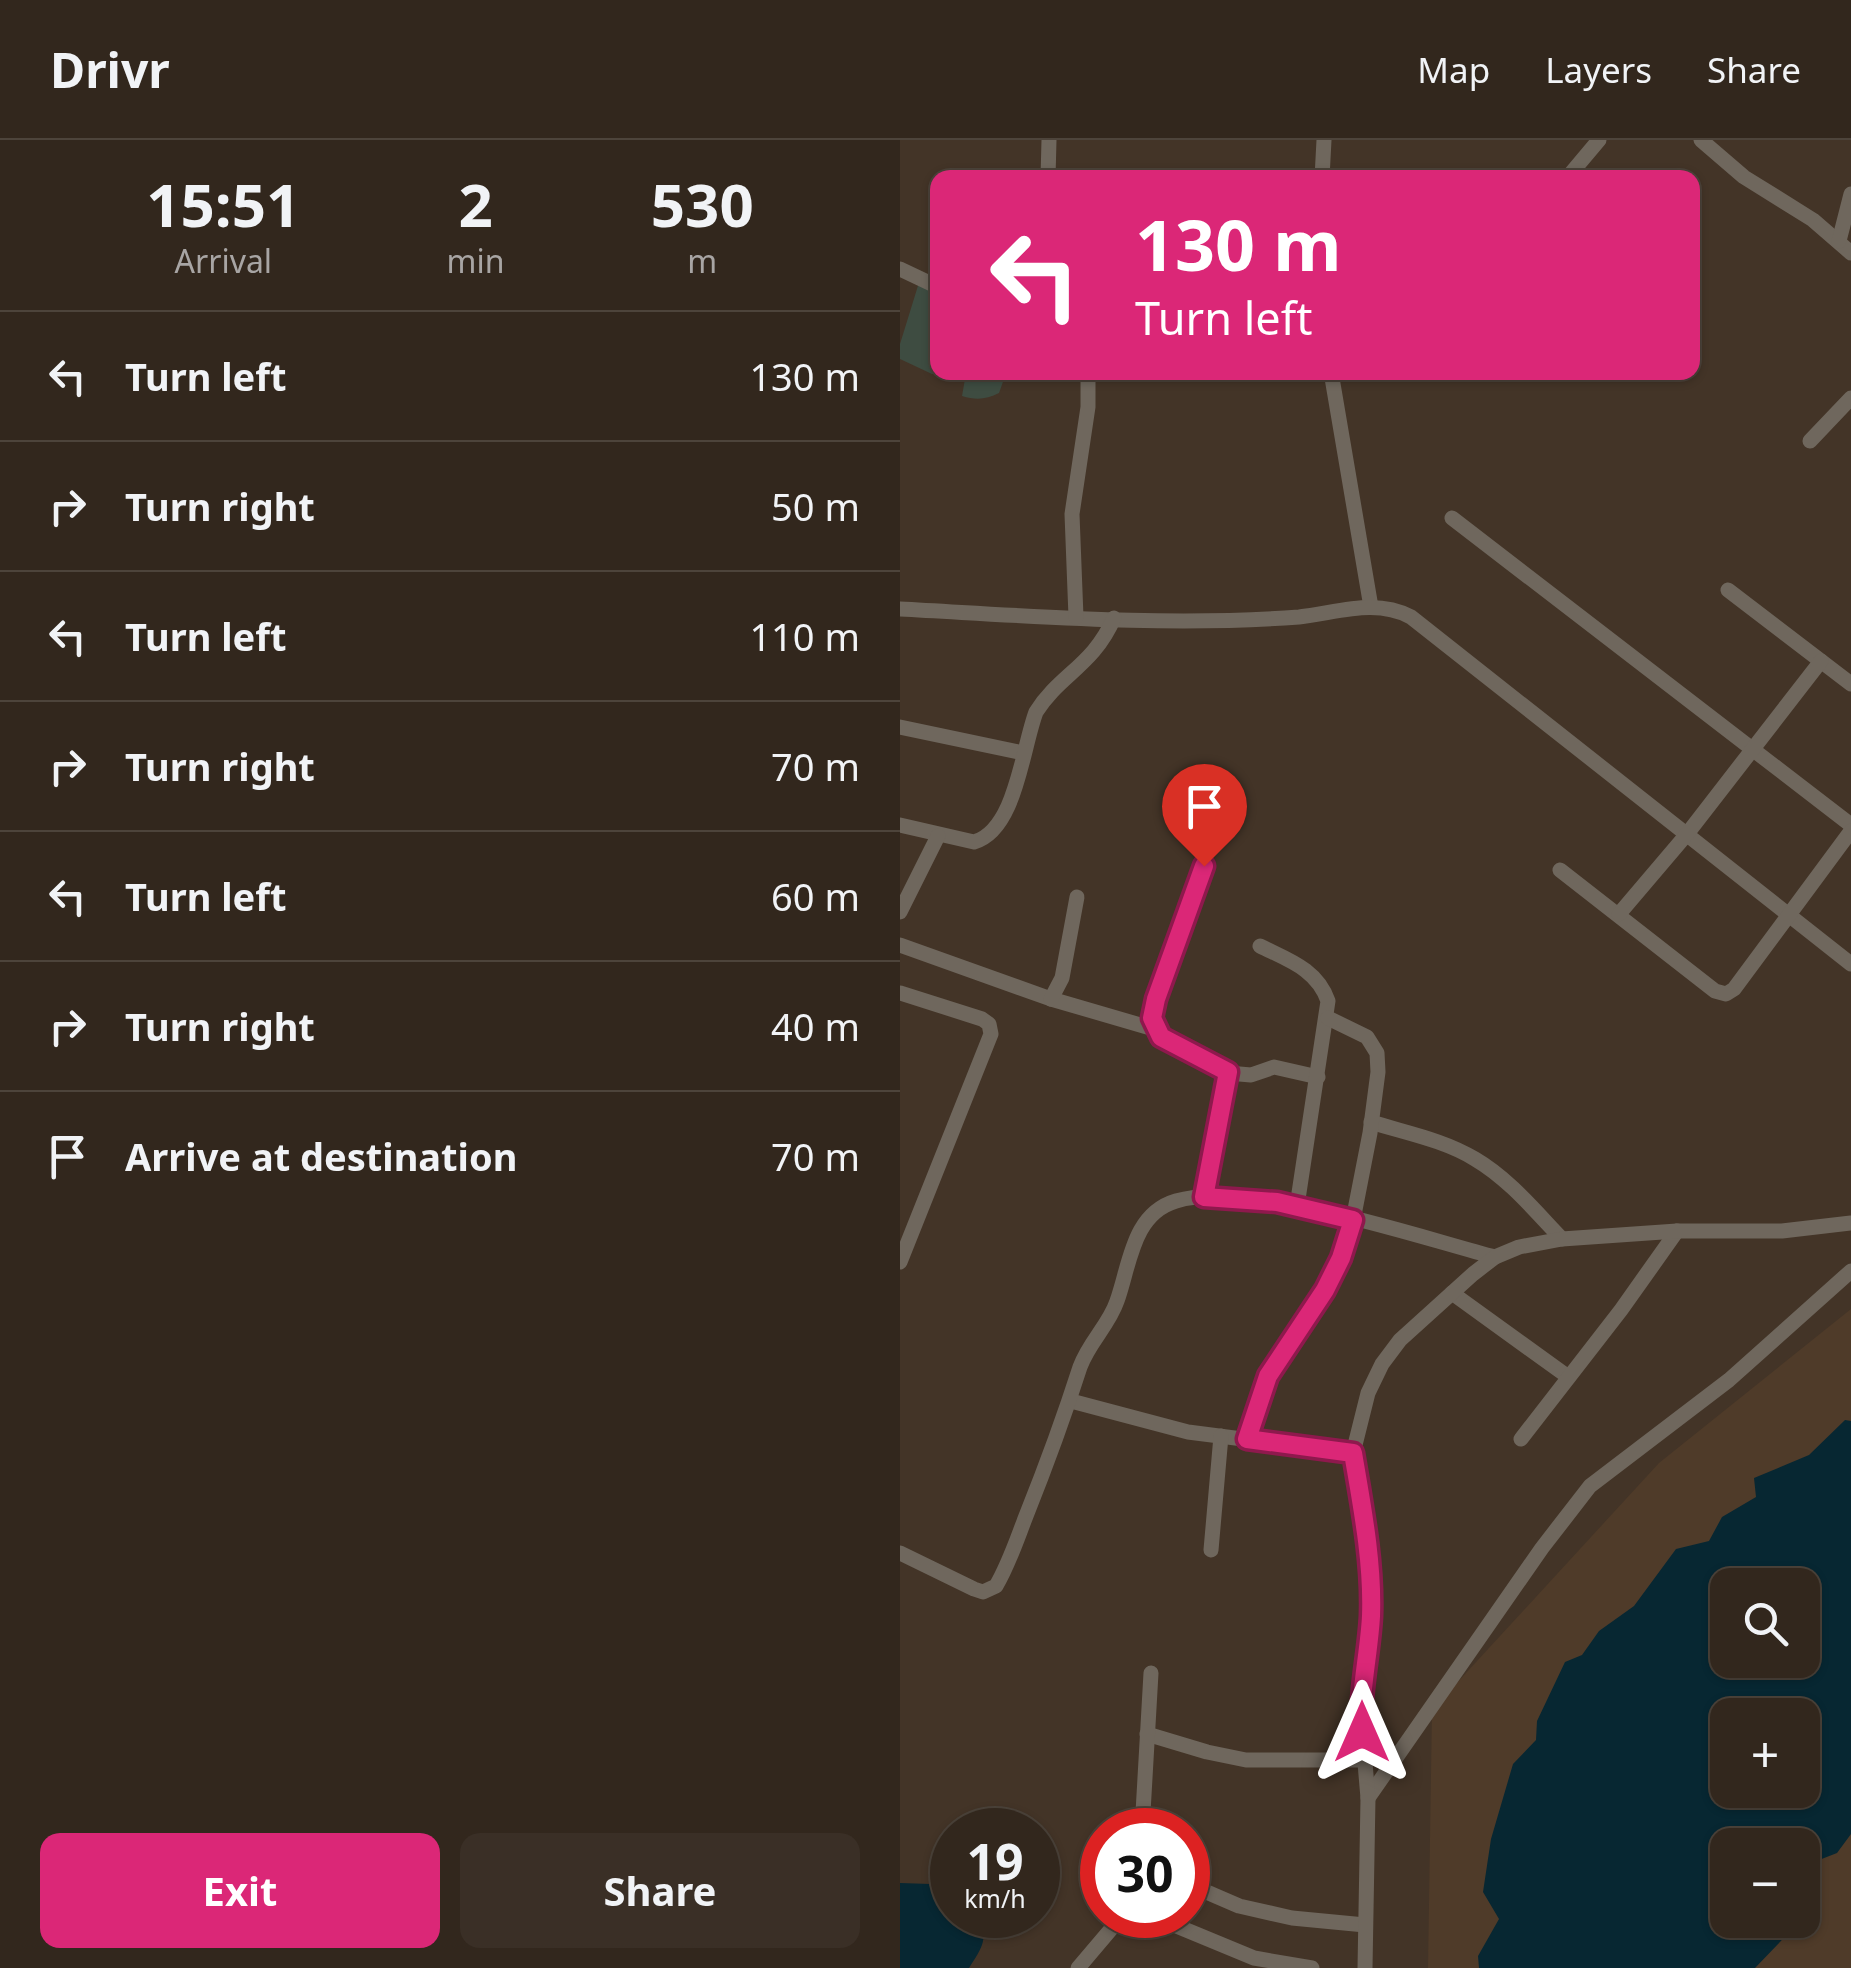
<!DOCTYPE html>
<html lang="en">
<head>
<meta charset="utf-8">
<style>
	body { margin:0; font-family:"Noto Sans",sans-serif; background:#3a2f26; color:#f1f3f6; height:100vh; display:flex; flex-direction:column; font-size:38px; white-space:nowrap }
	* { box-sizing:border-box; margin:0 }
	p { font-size:32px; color:#a8a5a4 }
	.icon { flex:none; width:55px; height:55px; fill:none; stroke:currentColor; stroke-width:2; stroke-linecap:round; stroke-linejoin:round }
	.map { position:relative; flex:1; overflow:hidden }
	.sheet { display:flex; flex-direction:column; background:#32271d; width:900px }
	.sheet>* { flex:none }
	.banner { position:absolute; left:30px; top:30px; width:770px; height:210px; border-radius:20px; box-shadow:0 2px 8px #0004,0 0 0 2px #4d443b; background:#db2777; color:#fff; overflow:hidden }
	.controls { position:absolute; left:810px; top:1428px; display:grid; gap:20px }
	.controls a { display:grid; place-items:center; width:110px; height:110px; border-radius:20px; background:#32271d; box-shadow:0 2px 8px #0004,0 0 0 2px #4d443b; font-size:50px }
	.speed { position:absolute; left:30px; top:1668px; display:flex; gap:20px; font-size:50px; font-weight:700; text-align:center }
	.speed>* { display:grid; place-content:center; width:130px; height:130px; border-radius:50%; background:#32271d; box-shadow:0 2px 8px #0004,0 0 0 2px #4d443b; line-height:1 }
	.speed small { font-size:25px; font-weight:400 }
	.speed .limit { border:15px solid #d22; background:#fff; color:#111 }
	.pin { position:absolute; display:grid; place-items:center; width:85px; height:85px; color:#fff; margin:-102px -42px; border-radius:50% 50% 50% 0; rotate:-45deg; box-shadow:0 0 10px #0007 }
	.pin .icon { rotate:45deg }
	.me { position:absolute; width:110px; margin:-55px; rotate:0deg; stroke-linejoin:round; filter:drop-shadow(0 0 8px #0008) }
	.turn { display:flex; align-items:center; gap:35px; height:210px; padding:0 40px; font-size:45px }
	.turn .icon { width:130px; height:130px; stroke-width:2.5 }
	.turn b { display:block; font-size:70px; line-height:85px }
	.eta { display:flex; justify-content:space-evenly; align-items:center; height:170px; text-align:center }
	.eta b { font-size:60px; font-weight:700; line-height:70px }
	.button { display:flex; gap:20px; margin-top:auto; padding:20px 40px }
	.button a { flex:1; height:115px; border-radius:20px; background:#db2777; color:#fff; font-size:40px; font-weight:700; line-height:115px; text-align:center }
	.button a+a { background:#3a2f26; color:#f1f3f6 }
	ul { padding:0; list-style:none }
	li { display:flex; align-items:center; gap:30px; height:130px; padding:0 40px; border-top:2px solid #4d443b }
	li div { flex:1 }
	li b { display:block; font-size:38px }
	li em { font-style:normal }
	header { display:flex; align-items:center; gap:60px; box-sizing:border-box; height:140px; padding:0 50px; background:#32271d; border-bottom:2px solid #4d443b }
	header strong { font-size:48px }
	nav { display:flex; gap:55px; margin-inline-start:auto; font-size:35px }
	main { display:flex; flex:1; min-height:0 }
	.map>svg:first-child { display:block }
	.built { fill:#4f3b29; fill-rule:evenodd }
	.green { fill:#3e4c41 }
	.water { fill:#072732; fill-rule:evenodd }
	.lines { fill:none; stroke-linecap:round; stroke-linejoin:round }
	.street { stroke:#6f675d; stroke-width:15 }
	.route-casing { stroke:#8e194d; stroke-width:25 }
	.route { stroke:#db2777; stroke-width:18 }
</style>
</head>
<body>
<header>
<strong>Drivr</strong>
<nav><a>Map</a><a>Layers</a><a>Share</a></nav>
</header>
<main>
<section class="sheet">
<div class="eta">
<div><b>15:51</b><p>Arrival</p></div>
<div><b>2</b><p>min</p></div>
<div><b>530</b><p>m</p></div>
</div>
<ul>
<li><svg class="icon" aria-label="left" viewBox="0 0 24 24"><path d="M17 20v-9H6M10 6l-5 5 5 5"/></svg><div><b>Turn left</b></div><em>130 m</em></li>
<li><svg class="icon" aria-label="right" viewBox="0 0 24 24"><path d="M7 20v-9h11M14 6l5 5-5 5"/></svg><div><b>Turn right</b></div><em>50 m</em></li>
<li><svg class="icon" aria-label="left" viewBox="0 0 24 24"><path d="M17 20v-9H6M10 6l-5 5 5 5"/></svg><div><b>Turn left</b></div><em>110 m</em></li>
<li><svg class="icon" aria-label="right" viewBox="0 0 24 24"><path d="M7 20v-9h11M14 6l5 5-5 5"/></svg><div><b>Turn right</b></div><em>70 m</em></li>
<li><svg class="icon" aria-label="left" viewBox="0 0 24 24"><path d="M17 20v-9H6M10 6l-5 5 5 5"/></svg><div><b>Turn left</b></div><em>60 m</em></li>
<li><svg class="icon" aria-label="right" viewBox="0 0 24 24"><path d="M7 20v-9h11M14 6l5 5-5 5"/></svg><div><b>Turn right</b></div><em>40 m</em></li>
<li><svg class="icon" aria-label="arrive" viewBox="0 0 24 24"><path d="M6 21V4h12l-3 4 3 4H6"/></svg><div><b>Arrive at destination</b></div><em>70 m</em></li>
</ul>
<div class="button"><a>Exit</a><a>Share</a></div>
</section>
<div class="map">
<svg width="951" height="1828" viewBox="0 0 951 1828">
	<rect width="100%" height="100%" fill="#433427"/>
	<!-- built -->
	<path class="built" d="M951,1169V1828H528L532,1570L759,1323ZM828,1445H902V1520H828ZM828,1575H902V1650H828ZM828,1705H902V1780H828Z"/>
	<!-- green -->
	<path class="green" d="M21,136L37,141L38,232L111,233L104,239L99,253C86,260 75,260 62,256L65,239L62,237L32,234L0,219V204Z"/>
	<!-- water -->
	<g class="water">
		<path d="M945,1280L951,1281V1694L937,1713L919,1720L905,1776L903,1778L902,1705H828V1780H901L855,1828H579L578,1816L599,1779L583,1752L591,1699L613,1624L636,1600L637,1581L665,1522L682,1515L699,1491L734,1466L776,1409L809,1401L822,1377L856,1357L854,1338L909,1315ZM828,1445H902V1520H828ZM828,1575H902V1650H828Z"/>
		<path d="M0,1743L30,1744L52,1754V1775H75C91,1796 82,1808 69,1828H0Z"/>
	</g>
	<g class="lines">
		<!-- street -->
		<g class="street">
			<polyline points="801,0 844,37 913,80 951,113"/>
			<polyline points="148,38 149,0"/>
			<polyline points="422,38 424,0"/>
			<polyline points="667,38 699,0"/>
			<polyline points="939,101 951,54"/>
			<polyline points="0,129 38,147"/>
			<polyline points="431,232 471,467"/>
			<polyline points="910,301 951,258"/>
			<polyline points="552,378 951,685"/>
			<polyline points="828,450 951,544"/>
			<path d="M0,469C132,476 267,487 399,477C437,473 475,458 511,477L951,824"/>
			<polyline points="176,477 172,374 188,267 188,232"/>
			<polyline points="0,587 123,613"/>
			<path d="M0,685L74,702C116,690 122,609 136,572C160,534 193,526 214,478"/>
			<path d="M304,726L256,859C253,875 251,884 261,897L328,933L351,935L374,927L418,937"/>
			<polyline points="660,730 815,851 826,854 834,849 951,691"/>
			<polyline points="0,772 38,696"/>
			<polyline points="719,774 787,694 921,521"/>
			<polyline points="0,805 151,859 254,889"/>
			<path d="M360,806C388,820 417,829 428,861L397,1066"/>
			<polyline points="0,853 82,879 89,884 91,894 0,1122"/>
			<polyline points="151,859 162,838 177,757"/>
			<path d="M471,982C506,993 544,1000 575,1019C609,1039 635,1071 662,1099"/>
			<polyline points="304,1057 328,933"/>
			<polyline points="552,1153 667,1236"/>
			<polyline points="171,1261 288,1292 453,1313"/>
			<polyline points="347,1299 369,1236 441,1119 453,1080 470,993 478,932 477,913 467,897 428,878"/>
			<polyline points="621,1299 721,1170 777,1091"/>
			<polyline points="311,1410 321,1296"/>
			<path d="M0,1413L74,1449L83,1452L96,1446C109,1424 117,1399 126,1376C146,1326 164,1277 180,1227C189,1202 209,1185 217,1161C230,1125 232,1074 276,1061C349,1039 518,1097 595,1117"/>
			<polyline points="247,1594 307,1612 346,1620 465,1620"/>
			<polyline points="468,1658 642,1408 690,1346 829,1240 951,1131"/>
			<polyline points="242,1690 251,1533"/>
			<polyline points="288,1744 339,1766 392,1778 465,1785"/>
			<polyline points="250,1775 354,1818 412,1828"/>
			<polyline points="178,1828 223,1775"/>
			<polyline points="465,1828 468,1658 460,1565 471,1474 464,1377 453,1313 468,1253 482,1224 500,1200 573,1134 595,1117 619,1107 662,1099 777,1091 882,1091 951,1083"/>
		</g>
	</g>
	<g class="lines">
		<defs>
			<path id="route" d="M304,726L256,859L252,878L261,897L328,932L304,1057L377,1062L453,1080L441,1118L425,1150L368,1236L347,1299L453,1313C462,1366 473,1422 471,1476C469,1515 459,1553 462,1592"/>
		</defs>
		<!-- route casing -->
		<use href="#route" class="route-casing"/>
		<!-- route -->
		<use href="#route" class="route"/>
	</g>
</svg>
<div class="controls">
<a><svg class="icon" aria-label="search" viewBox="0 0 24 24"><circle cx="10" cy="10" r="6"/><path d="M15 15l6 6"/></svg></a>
<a>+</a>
<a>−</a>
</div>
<div class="speed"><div>19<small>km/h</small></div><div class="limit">30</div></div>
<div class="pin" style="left:304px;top:726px;background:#d93025"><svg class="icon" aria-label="arrive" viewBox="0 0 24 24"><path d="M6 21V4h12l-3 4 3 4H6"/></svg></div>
<svg class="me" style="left:462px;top:1592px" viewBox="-20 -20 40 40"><path d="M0-17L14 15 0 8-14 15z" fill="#db2777" stroke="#fff" stroke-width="4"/></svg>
<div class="banner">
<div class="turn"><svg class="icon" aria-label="left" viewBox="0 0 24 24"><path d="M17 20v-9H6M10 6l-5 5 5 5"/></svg><div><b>130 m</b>Turn left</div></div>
</div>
</div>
</main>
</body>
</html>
